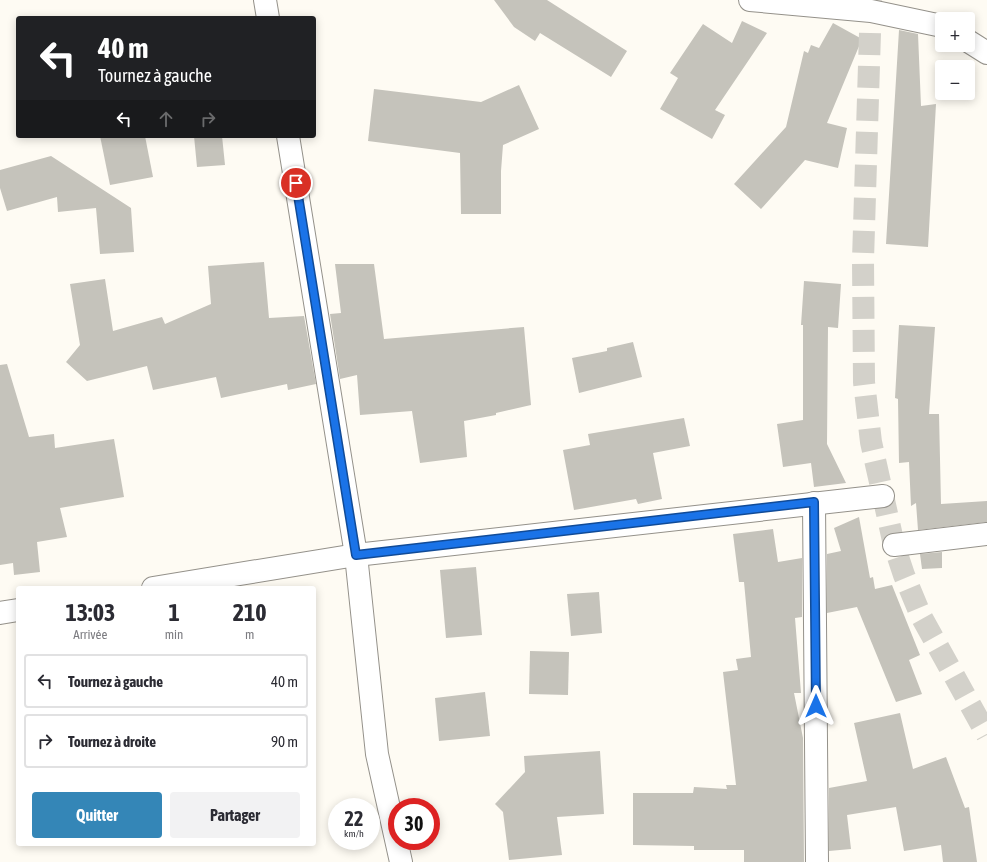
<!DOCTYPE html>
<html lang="fr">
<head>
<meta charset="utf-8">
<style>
	body { margin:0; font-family:"Asap Condensed",sans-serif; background:#f2f2f3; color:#2b2b33; height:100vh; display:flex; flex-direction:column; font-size:15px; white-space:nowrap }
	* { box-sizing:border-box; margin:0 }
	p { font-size:13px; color:#7c7c81 }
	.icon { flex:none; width:22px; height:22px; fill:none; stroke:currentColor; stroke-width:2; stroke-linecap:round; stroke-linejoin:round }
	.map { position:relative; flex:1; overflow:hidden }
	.details { position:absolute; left:16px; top:586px; width:300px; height:260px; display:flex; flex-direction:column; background:#fff; border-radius:4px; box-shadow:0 2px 10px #0003 }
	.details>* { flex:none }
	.banner { position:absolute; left:16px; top:16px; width:300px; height:122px; border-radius:4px; box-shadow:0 2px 10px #0003; background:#202124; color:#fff; overflow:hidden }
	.tools { position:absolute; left:935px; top:12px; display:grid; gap:8px }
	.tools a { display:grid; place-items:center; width:40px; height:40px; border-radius:4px; background:#fff; box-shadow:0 2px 10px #0003; font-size:20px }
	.speed { position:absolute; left:328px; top:798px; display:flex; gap:8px; font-size:20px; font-weight:700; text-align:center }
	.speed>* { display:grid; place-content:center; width:52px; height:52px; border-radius:50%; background:#fff; box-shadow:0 2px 10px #0003; line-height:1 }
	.speed small { font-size:10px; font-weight:400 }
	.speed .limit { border:6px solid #d22; background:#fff; color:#111 }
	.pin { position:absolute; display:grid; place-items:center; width:34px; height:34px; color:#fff; margin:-17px; border:2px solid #fff; border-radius:50%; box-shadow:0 1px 4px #0007 }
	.me { position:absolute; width:44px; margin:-22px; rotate:0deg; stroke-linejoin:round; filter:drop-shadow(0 0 3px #0008) }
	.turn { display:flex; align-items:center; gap:14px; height:84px; padding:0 16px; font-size:18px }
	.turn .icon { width:52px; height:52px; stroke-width:2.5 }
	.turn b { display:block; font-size:28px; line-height:34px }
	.lanes { display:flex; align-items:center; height:38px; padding:0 16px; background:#0003; justify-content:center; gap:20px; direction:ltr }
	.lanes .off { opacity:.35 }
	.eta { display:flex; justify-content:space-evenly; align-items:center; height:68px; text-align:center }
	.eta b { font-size:24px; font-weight:700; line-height:28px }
	.action { display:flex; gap:8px; margin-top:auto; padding:8px 16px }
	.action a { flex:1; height:46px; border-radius:4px; background:#3486b7; color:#fff; font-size:16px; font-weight:700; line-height:46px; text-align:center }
	.action a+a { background:#f2f2f3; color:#2b2b33 }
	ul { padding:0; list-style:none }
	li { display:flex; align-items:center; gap:12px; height:54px; margin:0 8px 6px; padding:0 8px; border:2px solid #e1e1e2; border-radius:4px }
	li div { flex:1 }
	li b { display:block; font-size:15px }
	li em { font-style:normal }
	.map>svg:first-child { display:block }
	.building { fill:#c5c3bb }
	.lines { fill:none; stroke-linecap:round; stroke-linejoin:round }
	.minor-tunnel { stroke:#d3d1ca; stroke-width:22; stroke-dasharray:22 11; stroke-linecap:butt }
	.minor-casing { stroke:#94918a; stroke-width:24 }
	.minor { stroke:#fff; stroke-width:22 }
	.route-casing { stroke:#114b97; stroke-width:10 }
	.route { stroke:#1a73e8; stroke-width:7 }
</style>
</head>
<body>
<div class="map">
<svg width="987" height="862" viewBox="0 0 987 862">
	<rect width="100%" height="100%" fill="#fefbf3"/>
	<!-- building -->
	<g class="building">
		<polygon points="494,0 547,0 627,51 611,77 540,33 535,41 514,27"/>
		<polygon points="742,21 767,33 715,110 725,115 712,139 660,109 678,78 670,73 703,24 732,43"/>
		<polygon points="833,23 862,39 827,123 847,128 838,168 805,160 761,209 734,184 786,127 804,51 808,53 811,45 819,48"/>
		<polygon points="899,30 918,34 921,106 936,104 928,247 886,244"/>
		<polygon points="519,85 539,129 503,145 501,171 501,214 461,214 460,153 368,141 374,89 481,102"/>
		<polygon points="100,136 145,136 153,177 110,185"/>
		<polygon points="194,136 222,136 225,165 197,167"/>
		<polygon points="51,156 131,208 134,252 100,254 96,208 58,212 57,197 7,211 0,188 0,170"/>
		<polygon points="264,262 269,318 304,316 316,384 288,390 287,384 221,398 216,377 153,390 147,366 87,381 66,362 80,345 70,284 105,279 113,331 162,317 165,324 211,304 208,266"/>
		<polygon points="335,264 374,264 384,339 524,327 531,405 496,413 496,415 464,421 467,457 420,463 412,411 360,415 357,375 340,379 330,314 341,313"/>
		<polygon points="804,281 841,284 838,328 828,327 827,444 846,483 814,487 811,463 783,467 777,424 803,420 803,325 801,325"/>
		<polygon points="899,325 935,327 929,414 939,414 941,504 987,501 987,522 918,530 916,503 911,506 909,462 899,463 898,399 895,398"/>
		<polygon points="633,342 642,377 579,393 572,358 607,351 607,348"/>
		<polygon points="7,364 29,437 54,434 55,448 114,439 124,497 60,508 67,537 37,542 40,572 14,575 13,563 0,565 0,365"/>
		<polygon points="684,418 690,446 653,453 662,499 638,504 636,499 574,510 563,450 590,445 588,434"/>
		<polygon points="859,517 870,578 873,577 875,589 892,585 920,655 909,660 922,694 896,702 857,607 827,613 827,554 841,551 834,528"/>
		<polygon points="773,529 778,562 802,558 802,617 795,618 801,693 794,693 803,738 804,862 744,862 744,850 694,850 694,846 633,845 633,793 693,793 694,787 727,789 726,785 736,785 723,672 738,670 736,659 751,657 744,582 739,582 733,534"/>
		<polygon points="942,552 942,568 922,569 920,554"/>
		<polygon points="476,567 482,635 446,638 440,570"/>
		<polygon points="599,592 602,633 571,636 567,594"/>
		<polygon points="530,651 569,652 568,695 529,694"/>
		<polygon points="485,692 490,736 439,741 435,698"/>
		<polygon points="900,713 913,769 946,757 965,808 969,807 977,862 943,862 941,845 904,851 896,807 847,815 851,849 829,851 829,788 867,781 854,723"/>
		<polygon points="600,751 604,814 557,817 562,855 509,860 503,812 495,804 525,772 524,756"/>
	</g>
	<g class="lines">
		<!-- minor-tunnel -->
		<polyline class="minor-tunnel" points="871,0 863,260 864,382 871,442 894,545 904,575 921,616 987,735"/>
		<defs>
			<g id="minor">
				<polyline points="265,0 268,18"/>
				<polyline points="750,0 871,11 942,26"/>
				<polyline points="968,41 987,53"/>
				<polyline points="288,136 356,555 377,754 401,862"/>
				<polyline points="814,503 817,862"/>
				<polyline points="894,545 987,534"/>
				<polyline points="153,588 356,555 883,496"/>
				<polyline points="0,613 18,610"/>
			</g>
		</defs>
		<!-- minor casing -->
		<use href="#minor" class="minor-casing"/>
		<!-- minor -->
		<use href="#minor" class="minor"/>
	</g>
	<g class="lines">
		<defs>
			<polyline id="route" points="296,183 356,555 814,502 816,706"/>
		</defs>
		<!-- route casing -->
		<use href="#route" class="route-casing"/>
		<!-- route -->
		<use href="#route" class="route"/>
	</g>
</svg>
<div class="tools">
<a>+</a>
<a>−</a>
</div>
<div class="speed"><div>22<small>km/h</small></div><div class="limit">30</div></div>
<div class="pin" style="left:296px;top:183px;background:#d93025"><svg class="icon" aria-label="arrive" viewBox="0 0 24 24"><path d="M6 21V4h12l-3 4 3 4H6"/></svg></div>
<svg class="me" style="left:816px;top:706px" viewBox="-20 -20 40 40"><path d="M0-17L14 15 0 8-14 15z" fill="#1a73e8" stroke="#fff" stroke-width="4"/></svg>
<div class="banner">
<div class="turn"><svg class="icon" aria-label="left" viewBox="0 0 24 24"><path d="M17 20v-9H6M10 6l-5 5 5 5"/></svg><div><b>40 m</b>Tournez à gauche</div></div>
<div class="lanes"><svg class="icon" aria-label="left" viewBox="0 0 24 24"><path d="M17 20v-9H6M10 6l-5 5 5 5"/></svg><svg class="icon off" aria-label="ahead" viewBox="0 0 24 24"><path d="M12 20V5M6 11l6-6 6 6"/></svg><svg class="icon off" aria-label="right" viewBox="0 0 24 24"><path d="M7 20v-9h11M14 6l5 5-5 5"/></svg></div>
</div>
<section class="details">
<div class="eta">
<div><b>13:03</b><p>Arrivée</p></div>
<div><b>1</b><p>min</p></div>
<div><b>210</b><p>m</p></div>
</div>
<ul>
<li><svg class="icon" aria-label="left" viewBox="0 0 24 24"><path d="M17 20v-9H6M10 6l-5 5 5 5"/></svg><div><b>Tournez à gauche</b></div><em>40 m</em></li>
<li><svg class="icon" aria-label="right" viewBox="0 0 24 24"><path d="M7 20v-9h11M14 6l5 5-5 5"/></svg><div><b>Tournez à droite</b></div><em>90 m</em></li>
</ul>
<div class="action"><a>Quitter</a><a>Partager</a></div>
</section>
</div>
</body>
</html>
